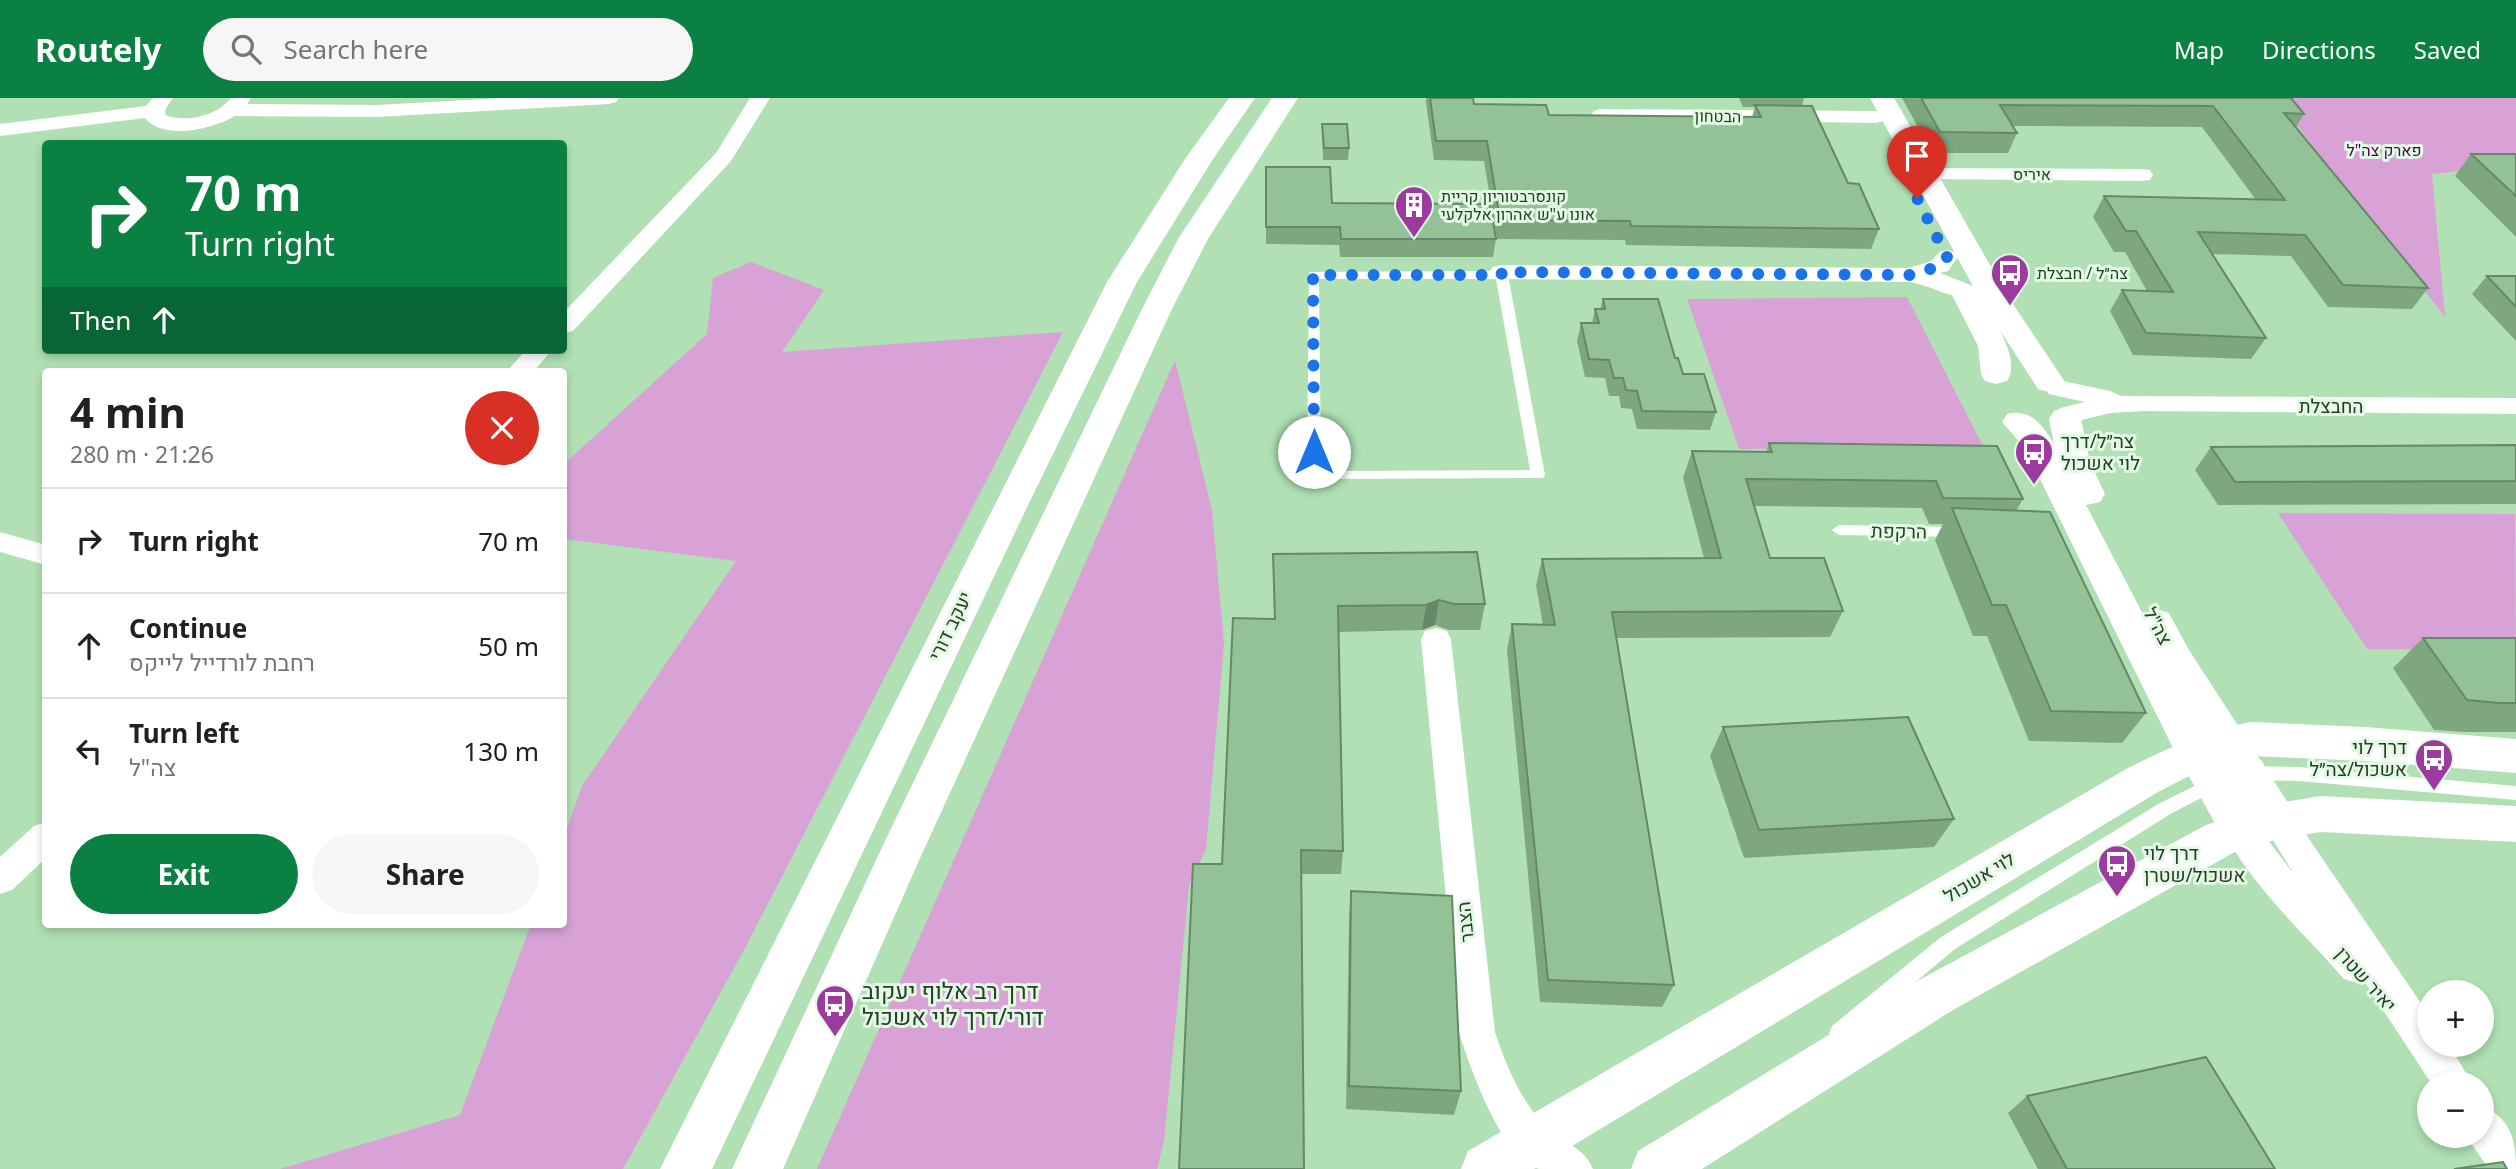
<!DOCTYPE html>
<html lang="en">
<head>
<meta charset="utf-8">
<style>
	body { margin:0; font-family:"Noto Sans",Heebo,sans-serif; background:#f6f6f6; color:#202124; height:100vh; display:flex; flex-direction:column; font-size:26px; white-space:nowrap }
	* { box-sizing:border-box; margin:0 }
	p { font-size:23px; color:#757577 }
	.icon { flex:none; width:38px; height:38px; fill:none; stroke:currentColor; stroke-width:2; stroke-linecap:round; stroke-linejoin:round }
	.map { position:relative; flex:1; overflow:hidden }
	.side { position:absolute; left:42px; top:270px; width:525px; height:560px; display:flex; flex-direction:column; background:#fff; border-radius:7px; box-shadow:0 4px 10px #0003 }
	.side>* { flex:none }
	.hud { position:absolute; left:42px; top:42px; width:525px; height:214px; border-radius:7px; box-shadow:0 4px 10px #0003; background:#0b8043; color:#fff; overflow:hidden }
	.fabs { position:absolute; left:2417px; top:882px; display:grid; gap:14px }
	.fabs a { display:grid; place-items:center; width:77px; height:77px; border-radius:50%; background:#fff; box-shadow:0 4px 10px #0003; font-size:35px }
	.pin { position:absolute; display:grid; place-items:center; width:60px; height:60px; color:#fff; margin:-72px -30px; border-radius:50% 50% 50% 0; rotate:-45deg; box-shadow:0 0 7px #0007 }
	.pin .icon { rotate:45deg }
	.me { position:absolute; width:77px; margin:-38px; rotate:0deg; stroke-linejoin:round; filter:drop-shadow(0 0 5px #0008) }
	.turn { display:flex; align-items:center; gap:24px; height:147px; padding:0 28px; font-size:32px }
	.turn .icon { width:91px; height:91px; stroke-width:2.5 }
	.turn b { display:block; font-size:49px; line-height:60px }
	.then { display:flex; align-items:center; height:66px; padding:0 28px; background:#0003; gap:14px; font-size:26px }
	.round { display:grid; place-items:center; flex:none; width:74px; height:74px; border-radius:37px; background:#f6f6f6 }
	.head { display:flex; align-items:center; justify-content:space-between; height:119px; padding:0 28px }
	h1 { font-size:42px; font-weight:700; line-height:52px }
	.cta { display:flex; gap:14px; margin-top:auto; padding:14px 28px }
	.cta a { flex:1; height:80px; border-radius:42px; background:#0b8043; color:#fff; font-size:28px; font-weight:700; line-height:80px; text-align:center }
	.cta a+a { background:#f6f6f6; color:#202124 }
	ul { padding:0; list-style:none }
	li { display:flex; align-items:center; gap:21px; height:105px; padding:0 28px; border-top:2px solid #e0e0e0 }
	li div { flex:1 }
	li b { display:block; font-size:26px }
	li em { font-style:normal }
	header { display:flex; align-items:center; gap:42px; box-sizing:border-box; height:98px; padding:0 35px; background:#0b8043; color:#fff }
	header strong { font-size:33px }
	nav { display:flex; gap:38px; margin-inline-start:auto; font-size:24px }
	.search { width:490px; height:63px; background:#f6f6f6; display:flex; align-items:center; gap:18px; box-sizing:border-box; padding:0 24px; border-radius:38px; color:#757577; font-size:26px }
	.map>svg:first-child { display:block }
	.green { fill:#d8a2d7 }
	.lines { fill:none; stroke-linecap:round; stroke-linejoin:round }
	.service { fill:#fff; fill-rule:evenodd }
	.minor { fill:#fff; fill-rule:evenodd }
	.tertiary { fill:#fff; fill-rule:evenodd }
	.secondary { fill:#fff; fill-rule:evenodd }
	.wall { fill:#7ea780 }
	.shaded-wall { fill:#668868 }
	.building { fill:#92c295; stroke:#668868; stroke-width:2 }
	.route { stroke:#1a73e8; stroke-width:12; stroke-dasharray:0 21.6 }
	.labels { text-anchor:middle; stroke-width:6; stroke-linejoin:round; paint-order:stroke }
	.far-street-label { font-size:16px; fill:#293c2a; stroke:#e2fae3 }
	.far-park-label { font-size:16px; fill:#4e0251; stroke:#e2fae3 }
	.far-poi-label { font-size:16px; fill:#293c2a; stroke:#e2fae3; text-anchor:start }
	.street-label { font-size:19px; fill:#293c2a; stroke:#e2fae3 }
	.poi-label { font-size:19px; fill:#293c2a; stroke:#e2fae3; text-anchor:start }
	.near-poi-label { font-size:23px; fill:#293c2a; stroke:#e2fae3; text-anchor:start }
</style>
</head>
<body>
<header>
<strong>Routely</strong>
<div class="search"><svg class="icon" aria-label="search" viewBox="0 0 24 24"><circle cx="10" cy="10" r="6"/><path d="M15 15l6 6"/></svg>Search here</div>
<nav><a>Map</a><a>Directions</a><a>Saved</a></nav>
</header>
<div class="map">
<svg width="2516" height="1071" viewBox="0 0 2516 1071">
	<rect width="100%" height="100%" fill="#b0e0b3"/>
	<!-- green -->
	<g class="green">
		<polygon points="2276,0 2516,0 2516,67 2432,76 2445,219"/>
		<polygon points="751,164 824,192 782,254 1063,234 744,852 623,1071 280,1071 460,1017 531,826 564,826 564,739 582,688 736,463 564,441 564,366 707,236 713,180"/>
		<polygon points="1907,199 1984,350 1739,351 1687,201"/>
		<polygon points="1175,262 1212,412 1224,546 1206,751 1189,788 1164,1043 1157,1071 817,1071"/>
		<polygon points="2278,415 2515,416 2516,552 2367,551"/>
	</g>
	<g class="lines">
		<!-- service -->
		<g class="service">
			<path d="M1501,170L1505,171L1508,177L1545,377L1543,380L1309,381L1307,378L1309,174L1495,173ZM1319,181H1496L1530,372L1321,373Z"/>
			<polygon points="1839,427 1959,429 1966,434 1959,439 1839,437 1832,432"/>
			<polygon points="2247,668 2299,669 2516,688 2516,702 2299,683 2247,682 2241,680 2238,675 2241,670"/>
			<polygon points="2215,678 2221,680 2224,685 2221,690 2172,715 1955,851 1846,942 1839,944 1832,942 1829,935 1832,928 1941,839 2160,705"/>
		</g>
		<!-- minor -->
		<g class="minor">
			<path d="M153,0H173L166,10L165,17C187,25 216,18 231,0H251L247,6L377,7L501,0H619L616,4L609,6L377,19L235,18C214,31 163,43 145,20L0,38V26L146,8Z"/>
			<polygon points="750,0 770,0 731,63 573,233 564,235 564,214 716,55"/>
			<polygon points="1601,11 1876,13 1883,15 1886,19 1883,23 1876,25 1594,21 1591,17 1594,13"/>
			<polygon points="1923,70 2142,71 2150,72 2153,77 2150,82 2142,83 1915,81 1912,76 1915,71"/>
			<path d="M1947,152L1955,154L1958,159L1948,173L1940,175L1973,188L1977,193L1973,198C1954,203 1930,187 1910,184L1501,181L1493,179L1489,174L1493,169L1501,167L1909,170L1932,163L1939,154Z"/>
			<polygon points="526,252 552,252 534,273 507,273"/>
			<polygon points="2058,282 2110,293 2121,298 2516,300 2516,316 2145,313 2111,315 2069,325 2060,322 2056,316 2060,310 2085,304 2049,296 2045,290 2049,284"/>
			<polygon points="0,434 46,447 46,467 0,454"/>
			<path d="M1436,530L1447,533L1451,541L1495,934C1507,970 1522,1006 1550,1033C1567,1048 1583,1048 1593,1071C1576,1071 1555,1071 1539,1071C1503,1064 1468,965 1459,934L1421,541L1425,533Z"/>
			<path d="M2278,709L2290,713L2429,917V947H2449L2472,985H2431L2364,883L2357,885L2344,881C2305,836 2250,787 2224,733L2229,723L2241,719L2253,723L2294,776L2261,723L2266,713Z"/>
			<polygon points="46,724 46,760 12,792 0,796 0,759 34,728"/>
			<path d="M2482,1008C2511,1020 2516,1043 2516,1071H2489L2468,1041L2467,1038H2482Z"/>
		</g>
		<!-- tertiary -->
		<g class="tertiary">
			<path d="M1870,0H1894L2009,200L2065,284L2060,291L2049,294L2038,291L1999,231C2007,246 2017,268 2007,283L1996,286L1985,283L1981,276L1978,248L1952,197L1957,191L1974,190Z"/>
			<path d="M2065,310L2076,313L2081,321L2090,364L2105,396L2100,404L2086,407L2143,516L2156,511L2169,515L2189,552L2292,711L2298,723L2292,735C2280,740 2268,742 2260,729L2262,733L2256,745L2241,751L2226,745L2172,648L2030,361L2022,347L2002,324L2007,316C2030,310 2043,327 2054,346L2049,321L2054,313Z"/>
		</g>
		<!-- secondary -->
		<g class="secondary">
			<polygon points="1229,0 1255,0 1213,61 1137,184 1031,401 712,1071 660,1071 1107,184 1185,61"/>
			<polygon points="1272,0 1298,0 1208,141 1171,213 921,758 783,1071 732,1071 884,745 1141,213 1178,141"/>
			<path d="M2251,624L2365,629L2516,641V675L2365,663L2251,658H2249L2262,663L2268,675L2262,687L2247,692L2197,674L2158,694L1534,1071H1461L1468,1053L2128,670C2168,650 2207,632 2251,624Z"/>
			<polygon points="2321,698 2516,708 2516,744 2321,734 2278,741 2233,755 1953,912 1702,1071 1631,1071 1638,1053 1919,882 2206,727 2278,705"/>
		</g>
	</g>
	<!-- wall -->
	<g class="wall">
		<polygon points="1426,0 1473,0 1474,6 1549,17 1752,19 1755,9 1743,9 1739,0 1804,0 1802,7 1848,85 1879,131 1871,151 1626,147 1625,142 1497,141 1484,63 1434,62 1426,5"/>
		<polygon points="1902,0 2291,0 2304,16 2296,29 2428,190 2412,211 2328,209 2291,158 2212,156 2266,240 2251,261 2133,257 2110,213 2122,192 2147,193 2125,154 2114,154 2093,119 2104,98 2256,102 2202,29 2013,28 2017,35 2008,55 1932,55"/>
		<polygon points="1322,26 1349,50 1348,62 1323,62"/>
		<polygon points="2471,56 2516,56 2516,139 2455,78"/>
		<polygon points="1266,69 1332,105 1496,141 1493,159 1340,159 1339,147 1266,146"/>
		<polygon points="2487,178 2516,178 2516,243 2472,196"/>
		<polygon points="1603,201 1675,260 1683,276 1716,314 1710,332 1637,331 1632,311 1621,310 1619,298 1609,298 1605,280 1585,279 1577,243 1581,225 1592,225 1595,211 1600,211"/>
		<polygon points="1769,345 2023,401 2016,413 2146,615 2122,645 2029,643 1987,538 1973,538 1935,442 1943,426 1929,426 1922,410 1754,408 1770,460 1843,513 1830,539 1617,540 1674,887 1662,909 1540,904 1507,552 1512,526 1543,527 1536,487 1542,461 1704,460 1683,380 1692,353 1766,354"/>
		<polygon points="2516,347 2516,406 2218,407 2195,372 2211,349"/>
		<polygon points="1273,456 1485,506 1480,532 1449,532 1435,527 1422,532 1338,534 1343,753 1341,776 1301,776 1222,766 1274,521"/>
		<polygon points="2423,540 2516,540 2516,634 2465,634 2434,632 2393,570"/>
		<polygon points="1723,629 1954,721 1934,749 1744,760 1710,658"/>
		<polygon points="1351,793 1461,993 1454,1017 1346,1011 1349,820"/>
		<polygon points="2027,998 2275,1071 2038,1071 2008,1015"/>
	</g>
	<!-- shaded-wall -->
	<polygon class="shaded-wall" points="1439,502 1435,527 1422,532 1426,507"/>
	<!-- building -->
	<g class="building">
		<polygon points="1430,0 1473,0 1474,6 1546,7 1549,17 1761,19 1755,7 1812,8 1848,85 1859,86 1879,131 1631,128 1630,123 1500,122 1487,43 1436,43"/>
		<polygon points="1921,0 2291,0 2304,16 2284,15 2428,190 2343,187 2305,137 2198,134 2266,240 2146,235 2122,192 2173,194 2136,133 2126,133 2104,98 2285,102 2213,8 2000,7 2017,35 1940,34"/>
		<polygon points="1322,26 1347,26 1349,50 1324,50"/>
		<polygon points="2471,56 2516,56 2516,98"/>
		<polygon points="1266,69 1330,69 1332,105 1490,106 1496,141 1341,141 1340,129 1266,129"/>
		<polygon points="2487,178 2516,178 2516,209"/>
		<polygon points="1603,201 1658,201 1675,260 1678,260 1683,276 1704,276 1716,314 1642,313 1637,293 1626,292 1623,280 1614,280 1609,262 1589,261 1581,225 1599,225 1595,211 1605,211"/>
		<polygon points="1769,345 1997,348 2023,401 1943,400 1936,383 1746,381 1770,460 1824,460 1843,513 1612,514 1674,887 1548,882 1512,526 1555,527 1542,461 1721,460 1692,353 1772,354"/>
		<polygon points="2516,347 2516,383 2235,384 2211,349"/>
		<polygon points="1952,410 2050,414 2146,615 2051,613 2006,507 1992,507"/>
		<polygon points="1477,454 1485,506 1454,506 1439,502 1426,507 1338,508 1343,753 1301,752 1304,1071 1179,1071 1193,766 1222,766 1233,520 1275,521 1273,456"/>
		<polygon points="2423,540 2516,540 2516,605 2499,605 2467,602"/>
		<polygon points="1908,619 1954,721 1759,732 1723,629"/>
		<polygon points="1351,793 1452,798 1461,993 1349,988"/>
		<polygon points="2206,959 2275,1071 2067,1071 2027,998"/>
		<polygon points="2503,1064 2507,1071 2454,1071"/>
	</g>
	<g class="lines">
		<!-- route -->
		<polyline class="route" points="1314,354 1313,177 1502,177 1501,174 1910,177 1940,168 1947,159 1917,100"/>
	</g>
	<!-- icons -->
	<defs>
		<symbol id="building-pin" viewBox="-11 -11 22 30"><path d="M0 17L-7.5 6A9.5 9.5 0 1 1 7.5 6Z" fill="#9d3aa0" stroke="#e2fae3"/><path d="M-4-6H4V6H1V3H-1V6H-4ZM-2.5-4.3h1.7v1.8h-1.7ZM.8-4.3h1.7v1.8H.8ZM-2.5-1h1.7V.8h-1.7ZM.8-1h1.7V.8H.8Z" fill="#fff"/></symbol>
		<symbol id="bus-pin" viewBox="-11 -11 22 30"><path d="M0 17L-7.5 6A9.5 9.5 0 1 1 7.5 6Z" fill="#9d3aa0" stroke="#e2fae3"/><path d="M-5-6H5V4H4V6H2V4H-2V6H-4V4H-5ZM-3.5-4V0h7V-4ZM-3.5 1.2v1.5H-2V1.2ZM2 1.2v1.5H3.5V1.2Z" fill="#fff"/></symbol>
	</defs>
	<g fill-rule="evenodd">
		<use href="#building-pin" x="1392" y="85" width="44" height="60"/>
		<use href="#bus-pin" x="1988" y="153" width="44" height="60"/>
		<use href="#bus-pin" x="2012" y="332" width="44" height="60"/>
		<use href="#bus-pin" x="2412" y="638" width="44" height="60"/>
		<use href="#bus-pin" x="2095" y="744" width="44" height="60"/>
		<use href="#bus-pin" x="813" y="884" width="44" height="60"/>
	</g>
	<g class="labels">
		<!-- far-street labels -->
		<g class="far-street-label">
			<text transform="translate(1718 18) rotate(1)" y="6">הבטחון</text>
			<text x="2032" y="82">איריס</text>
		</g>
		<!-- far-park labels -->
		<g class="far-park-label">
			<text x="2384" y="58">פארק צה"ל</text>
		</g>
		<!-- far-poi labels -->
		<g class="far-poi-label">
			<text x="1441" y="104">קונסרבטוריון קריית<tspan x="1441" dy="18">אונו ע"ש אהרון אלקלעי</tspan></text>
			<text x="2037" y="181">צה״ל / חבצלת</text>
		</g>
		<!-- street labels -->
		<g class="street-label">
			<text x="2331" y="315">החבצלת</text>
			<text transform="translate(1899 433) rotate(1)" y="7">הרקפת</text>
			<text transform="translate(950 528) rotate(-64)" y="7">יעקב דורי</text>
			<text transform="translate(2158 528) rotate(62)" y="7">צה"ל</text>
			<text transform="translate(1979 779) rotate(-31)" y="7">לוי אשכול</text>
			<text transform="translate(1465 824) rotate(-96)" y="7">הצבר</text>
			<text transform="translate(2366 881) rotate(48)" y="7">יאיר שטרן</text>
		</g>
		<!-- poi labels -->
		<g class="poi-label">
			<text x="2061" y="350">צה״ל/דרך<tspan x="2061" dy="22">לוי אשכול</tspan></text>
			<text x="2407" y="656" text-anchor="end">דרך לוי<tspan x="2407" dy="22">אשכול/צה״ל</tspan></text>
			<text x="2144" y="762">דרך לוי<tspan x="2144" dy="22">אשכול/שטרן</tspan></text>
		</g>
		<!-- near-poi labels -->
		<g class="near-poi-label">
			<text x="862" y="901">דרך רב אלוף יעקוב<tspan x="862" dy="26">דורי/דרך לוי אשכול</tspan></text>
		</g>
	</g>
</svg>
<div class="fabs">
<a>+</a>
<a>−</a>
</div>
<div class="pin" style="left:1917px;top:100px;background:#d93025"><svg class="icon" aria-label="arrive" viewBox="0 0 24 24"><path d="M6 21V4h12l-3 4 3 4H6"/></svg></div>
<svg class="me" style="left:1314px;top:354px" viewBox="-20 -20 40 40"><circle r="19" fill="#fff"/><path d="M0-13L10 11 0 6-10 11z" fill="#1a73e8"/></svg>
<div class="hud">
<div class="turn"><svg class="icon" aria-label="right" viewBox="0 0 24 24"><path d="M7 20v-9h11M14 6l5 5-5 5"/></svg><div><b>70 m</b>Turn right</div></div>
<div class="then">Then<svg class="icon" aria-label="ahead" viewBox="0 0 24 24"><path d="M12 20V5M6 11l6-6 6 6"/></svg></div>
</div>
<section class="side">
<div class="head"><div><h1>4 min</h1><p>280 m · 21:26</p></div><a class="round" style="background:#d93025;color:#fff"><svg class="icon" aria-label="close" viewBox="0 0 24 24"><path d="M6 6l12 12M18 6L6 18"/></svg></a></div>
<ul>
<li><svg class="icon" aria-label="right" viewBox="0 0 24 24"><path d="M7 20v-9h11M14 6l5 5-5 5"/></svg><div><b>Turn right</b></div><em>70 m</em></li>
<li><svg class="icon" aria-label="ahead" viewBox="0 0 24 24"><path d="M12 20V5M6 11l6-6 6 6"/></svg><div><b>Continue</b><p>רחבת לורדייל לייקס</p></div><em>50 m</em></li>
<li><svg class="icon" aria-label="left" viewBox="0 0 24 24"><path d="M17 20v-9H6M10 6l-5 5 5 5"/></svg><div><b>Turn left</b><p>צה&quot;ל</p></div><em>130 m</em></li>
</ul>
<div class="cta"><a>Exit</a><a>Share</a></div>
</section>
</div>
</body>
</html>
